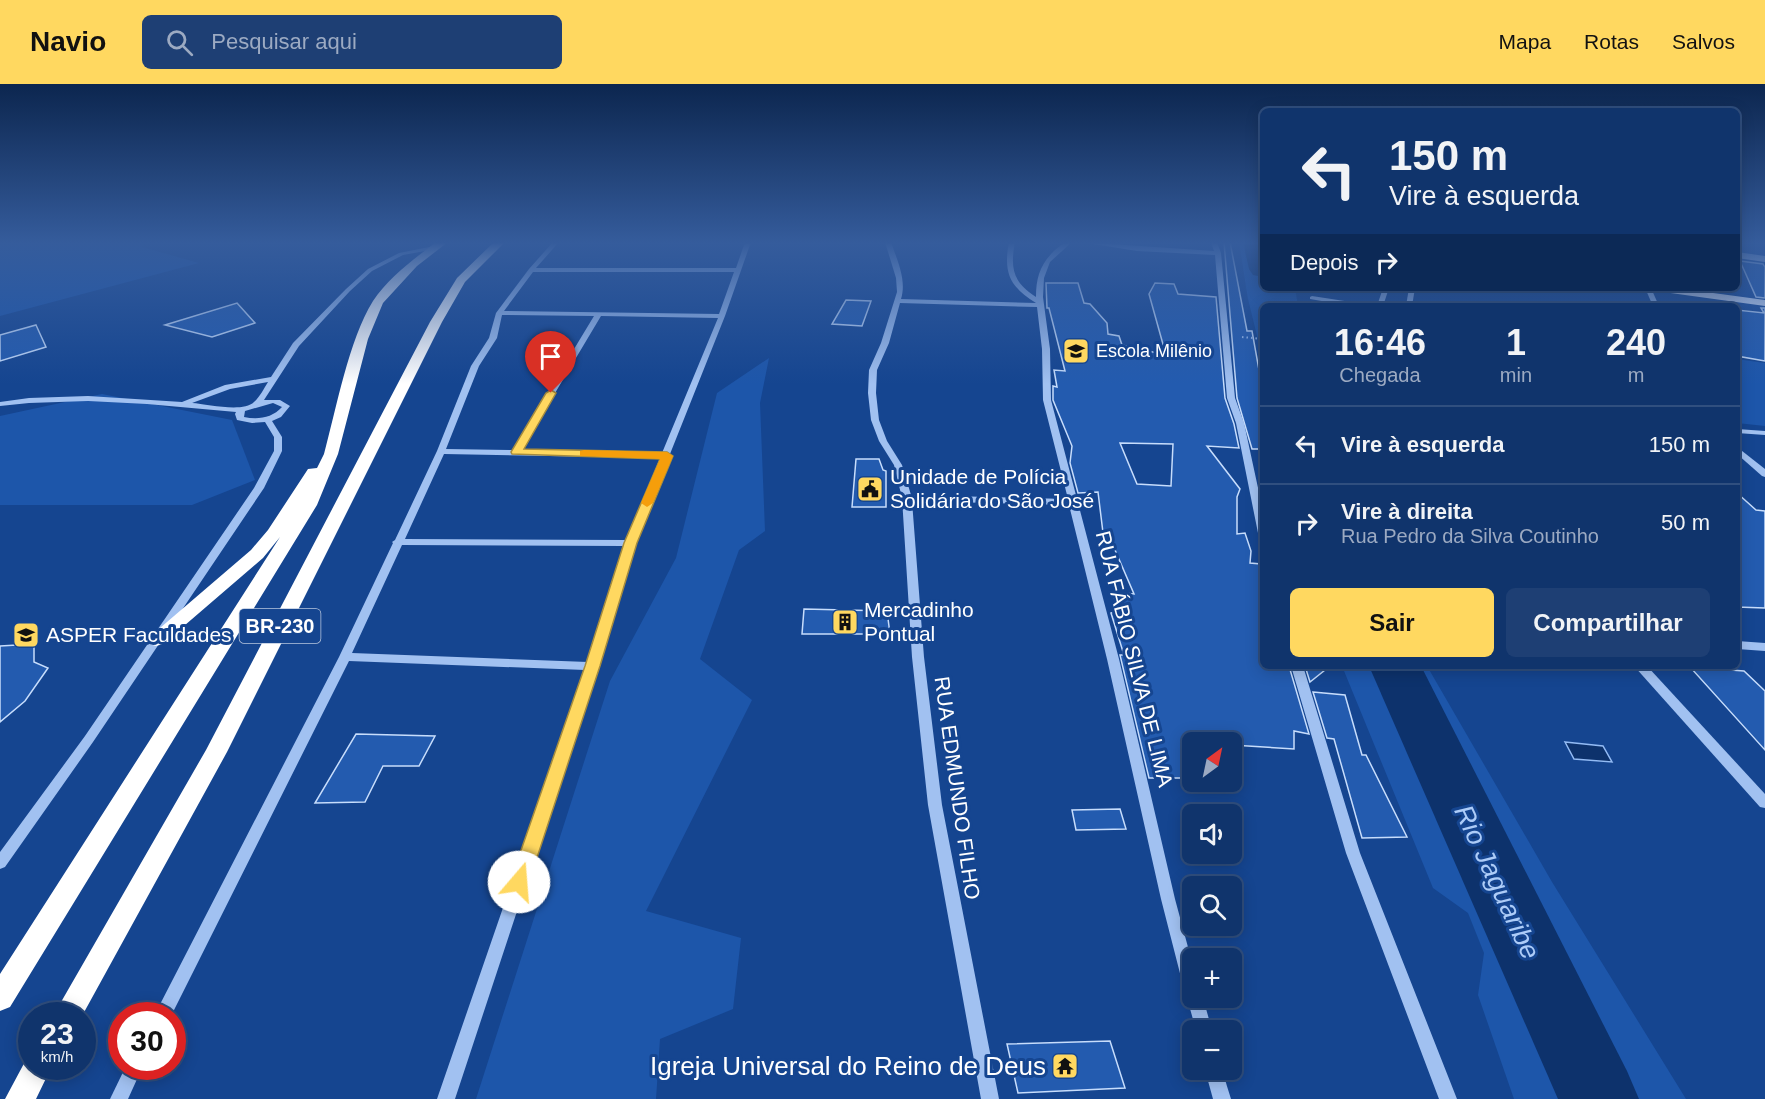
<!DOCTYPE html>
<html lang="pt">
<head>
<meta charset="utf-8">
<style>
	body { margin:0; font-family:Arial,sans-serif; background:#1e3f74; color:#f1f3f6; height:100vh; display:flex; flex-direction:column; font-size:22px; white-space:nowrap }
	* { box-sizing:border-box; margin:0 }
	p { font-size:20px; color:#9caac2 }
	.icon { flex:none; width:33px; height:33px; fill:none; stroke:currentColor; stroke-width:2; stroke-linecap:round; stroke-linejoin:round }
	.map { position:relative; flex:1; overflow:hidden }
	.sheet { position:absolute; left:1260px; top:219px; width:480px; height:366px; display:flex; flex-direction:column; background:#10346c; border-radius:9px; box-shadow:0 3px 15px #0003,0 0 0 2px #304f7f }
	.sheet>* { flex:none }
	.guide { position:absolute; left:1260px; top:24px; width:480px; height:183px; border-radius:9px; box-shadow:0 3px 15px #0003,0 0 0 2px #304f7f; background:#10346c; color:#f1f3f6; overflow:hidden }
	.needle { width:39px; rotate:33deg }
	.controls { position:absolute; left:1182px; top:648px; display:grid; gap:12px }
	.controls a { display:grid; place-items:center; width:60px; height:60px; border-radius:9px; background:#10346c; box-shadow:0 3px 15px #0003,0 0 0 2px #304f7f; font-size:30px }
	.speed { position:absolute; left:18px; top:918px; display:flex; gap:12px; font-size:30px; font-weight:700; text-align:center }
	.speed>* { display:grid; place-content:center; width:78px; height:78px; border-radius:50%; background:#10346c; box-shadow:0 3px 15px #0003,0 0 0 2px #304f7f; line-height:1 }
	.speed small { font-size:15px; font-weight:400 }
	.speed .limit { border:9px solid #d22; background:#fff; color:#111 }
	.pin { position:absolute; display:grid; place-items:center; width:51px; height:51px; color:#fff; margin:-62px -26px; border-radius:50% 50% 50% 0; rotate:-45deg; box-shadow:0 0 6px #0007 }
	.pin .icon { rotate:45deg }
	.me { position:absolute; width:66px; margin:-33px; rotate:18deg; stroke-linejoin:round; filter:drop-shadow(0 0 4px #0008) }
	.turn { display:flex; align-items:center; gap:21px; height:126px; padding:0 30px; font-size:27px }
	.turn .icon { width:78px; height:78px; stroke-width:2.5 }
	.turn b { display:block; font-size:42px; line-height:51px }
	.then { display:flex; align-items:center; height:57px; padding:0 30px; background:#0003; gap:12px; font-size:22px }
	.eta { display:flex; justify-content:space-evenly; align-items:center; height:102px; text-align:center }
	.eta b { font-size:36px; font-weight:800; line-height:42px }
	.action { display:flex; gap:12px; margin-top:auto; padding:12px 30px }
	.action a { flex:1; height:69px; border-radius:9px; background:#ffd860; color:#111; font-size:24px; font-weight:800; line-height:69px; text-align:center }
	.action a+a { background:#1e3f74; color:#f1f3f6 }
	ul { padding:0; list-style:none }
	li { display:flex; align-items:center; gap:18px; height:78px; padding:0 30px; border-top:2px solid #304f7f }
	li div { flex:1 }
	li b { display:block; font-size:22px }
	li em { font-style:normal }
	header { display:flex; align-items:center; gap:36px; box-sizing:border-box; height:84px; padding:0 30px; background:#ffd860; color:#111 }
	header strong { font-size:28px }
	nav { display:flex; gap:33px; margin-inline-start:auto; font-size:21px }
	.search { width:420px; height:54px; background:#1e3f74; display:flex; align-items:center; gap:15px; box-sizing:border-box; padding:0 21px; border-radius:9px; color:#9caac2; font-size:22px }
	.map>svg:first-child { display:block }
	.green { fill:#1d56aa }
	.water { fill:#0d326c; stroke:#93bbf4; stroke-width:1.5 }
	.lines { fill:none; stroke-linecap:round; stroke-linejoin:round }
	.river { fill:#0d326c; fill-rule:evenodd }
	.building { fill:#235baf; stroke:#c7ddfc; stroke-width:1.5; fill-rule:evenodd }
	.path { stroke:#a1c1f1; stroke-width:2; stroke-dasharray:1.5 3; stroke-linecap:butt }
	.minor { fill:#a1c1f1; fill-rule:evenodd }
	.major { fill:#eaf1ff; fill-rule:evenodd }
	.highway { fill:#fff; fill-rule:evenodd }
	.route { fill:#ffd860; stroke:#a68c3e; stroke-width:1.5 }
	.slow { fill:#f59e0b }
	.labels { text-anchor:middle; stroke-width:6; stroke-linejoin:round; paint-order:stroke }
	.far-poi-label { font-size:18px; fill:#fff; stroke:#154590; text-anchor:start }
	.shield { fill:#154590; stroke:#b9c7de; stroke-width:1.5 }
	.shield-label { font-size:20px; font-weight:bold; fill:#fff }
	.poi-label { font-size:21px; fill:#fff; stroke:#154590; text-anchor:start }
	.street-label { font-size:21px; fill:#fff; stroke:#154590 }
	.near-poi-label { font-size:26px; fill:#fff; stroke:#154590; text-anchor:end }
	.near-water-label { font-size:27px; font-style:italic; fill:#adccf8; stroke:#154590 }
</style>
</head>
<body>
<header>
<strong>Navio</strong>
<div class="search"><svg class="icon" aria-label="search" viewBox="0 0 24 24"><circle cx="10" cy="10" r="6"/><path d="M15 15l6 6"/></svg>Pesquisar aqui</div>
<nav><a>Mapa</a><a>Rotas</a><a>Salvos</a></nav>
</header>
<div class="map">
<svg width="1765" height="1015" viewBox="0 0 1765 1015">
	<rect width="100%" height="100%" fill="#154590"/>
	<!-- green -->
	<g class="green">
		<polygon points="0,158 144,158 142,163 199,179 0,232"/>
		<polygon points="1239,158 1263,158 1263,204 1295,204 1298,222 1263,222 1263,276 1248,215"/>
		<polygon points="769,274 760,319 765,447 739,466 700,575 752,616 646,827 741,854 733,925 660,955 656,1015 476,1015 610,597 676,474 717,309"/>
		<polygon points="1737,275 1765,279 1765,342 1737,339"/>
		<polygon points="102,310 232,336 255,396 192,421 0,421 0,332"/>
		<polygon points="1342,582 1427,582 1552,798 1686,1015 1514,1015 1478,911 1484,869 1468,829 1433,804"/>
	</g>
	<!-- water -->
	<polygon class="water" points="1565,658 1603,662 1612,678 1574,675"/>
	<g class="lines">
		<!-- river -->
		<g class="river">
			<polygon points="1243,158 1263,158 1263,193 1253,191 1249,185"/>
			<polygon points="1369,582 1421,582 1627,987 1639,1015 1558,1015"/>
		</g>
	</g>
	<!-- building -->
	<g class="building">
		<polygon points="1224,158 1230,158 1247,247 1252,247 1259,286 1263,287 1263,365 1252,365 1237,314"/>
		<polygon points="1740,177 1763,180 1765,183 1765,214 1756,213"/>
		<path d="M1046,199H1078L1084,219L1090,220L1107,239L1108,250L1119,252L1122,261L1166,271L1149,210L1155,199L1174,200L1178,210L1216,213L1225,314L1234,340L1239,364L1207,362L1240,405L1237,413V450L1245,449L1251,467L1250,479L1261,480L1263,488V582H1289L1309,650L1294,647V665L1232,661V658H1192V694H1149L1120,571H1124L1111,529L1119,527L1112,508L1134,510L1115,466L1105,465L1098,408L1078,409L1070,379L1072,362L1053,316V302L1057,303L1054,286L1065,287L1049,224H1047ZM1120,359L1173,360L1171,402L1137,400Z"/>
		<polygon points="846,216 871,217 862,242 832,240"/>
		<polygon points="237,219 255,239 212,253 165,241"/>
		<polygon points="1761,224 1765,224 1765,277 1737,272 1737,226 1764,229"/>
		<polygon points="36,241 46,263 0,277 0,251"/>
		<polygon points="856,375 879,375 883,386 886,387 886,423 852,423"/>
		<polygon points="1737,409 1756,426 1765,427 1765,524 1737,523"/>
		<polygon points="804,525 887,527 890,550 802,550"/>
		<polygon points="34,560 34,578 48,584 25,617 0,638 0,562"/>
		<polygon points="1305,582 1330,582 1310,598"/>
		<polygon points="1690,583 1744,587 1765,607 1765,666"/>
		<polygon points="1313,608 1345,611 1362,671 1366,671 1407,753 1362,754 1334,655 1327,654"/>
		<polygon points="356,650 435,652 419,682 383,682 365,718 315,719"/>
		<polygon points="1120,725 1126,745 1076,746 1072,726"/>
		<polygon points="1110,957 1125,1004 1018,1009 1007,960"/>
	</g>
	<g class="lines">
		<!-- path -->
		<polyline class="path" points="1242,253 1263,255"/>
		<!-- minor -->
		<g class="minor">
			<path d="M553,158H559L536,184H736L745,158H751L725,232L670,370L671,372L669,374L635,459L598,582L455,1015H437L585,586L349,577L171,932H154L339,573L393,459L392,458L395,456L437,367L471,282L489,254L496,229L529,185ZM533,188H734L719,230L504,227ZM502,231L594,232L513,366L446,365L479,282L497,254ZM601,232L718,234L662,369L521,366ZM444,370L660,374L626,456L405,455ZM402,461L624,462L588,578L352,569Z"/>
			<path d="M885,158H891C897,176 907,196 901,215L1036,219C1010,203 1003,189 1009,158H1015C1010,185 1013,198 1036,213C1036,194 1040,180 1055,166C1061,161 1064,158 1072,158L1050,178L1044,194L1043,213L1050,265L1051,316L1119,575L1175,815L1192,878V914H1203L1212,946H1196L1187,914L1188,911L1184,905L1161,815L1107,575L1069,421L912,417L924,573L942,721L999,1015H981L928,721L912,573L902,414L894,381L879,357L871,336L868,309L869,286L881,259L897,208L896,194ZM900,219L1037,223L1042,265L1043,316L1068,415L911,411L902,381L887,357L879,336L876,309L877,286L889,259Z"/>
			<polygon points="1081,158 1214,167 1211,158 1217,158 1221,169 1235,314 1244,339 1263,427 1263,452 1258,449 1236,339 1227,314 1215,171 1137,167"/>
			<path d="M434,162L437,164L436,165L403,171L372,187L350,207L299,262L264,316H280L290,322L281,333L272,337L282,353V367L264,404L93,658L5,783L0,785V768L85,652L254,404L274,367V353L265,338L252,339L237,336L235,330L236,328L147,320L88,317L29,319L0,322V318L29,314L88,312L182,318L225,301L271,293L293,259L346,205L368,185L399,169ZM268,298C264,304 260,313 254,318C243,329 207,320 192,319L230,305ZM273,319L282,323C272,334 258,336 244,333L245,327Z"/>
			<polygon points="1383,204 1389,204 1383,222 1377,222"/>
			<polygon points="1409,204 1415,204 1412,222 1406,222"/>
			<polygon points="1645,204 1651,204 1659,222 1653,222"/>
			<polygon points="1312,212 1364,220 1367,222 1351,222 1310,215 1310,213"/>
			<polygon points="1737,345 1765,347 1765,351 1737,349"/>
			<polygon points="1737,363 1765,385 1765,393 1762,392 1737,370"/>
			<polygon points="1737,557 1765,559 1765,567 1737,565"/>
			<polygon points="1291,582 1303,582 1360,769 1457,1015 1439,1015 1346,769"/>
			<polygon points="1634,582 1647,582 1765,710 1765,724 1760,723"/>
			<polygon points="126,982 143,982 128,1015 110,1015"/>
			<polygon points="1205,986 1222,986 1231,1015 1213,1015"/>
		</g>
		<!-- major -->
		<g class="major">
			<polygon points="1737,168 1765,172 1765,178 1737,174"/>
			<polygon points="1651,204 1676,204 1765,216 1765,222 1656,207"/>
		</g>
		<!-- highway -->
		<g class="highway">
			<path d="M436,158H448L417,182L383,219L368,255L338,370L317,421L10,923L0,927V890L280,453L263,474L163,560L156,562L149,560L146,556L251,466L268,446L308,385L317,384L324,370C336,326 349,255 373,217C388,194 414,175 436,158Z"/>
			<polygon points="494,158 505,158 465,198 442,238 227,668 82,932 53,932 206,666 430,238 457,194"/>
			<polygon points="32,970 32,982 52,982 36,1015 5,1015 28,972"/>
		</g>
	</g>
	<!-- sky -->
	<linearGradient id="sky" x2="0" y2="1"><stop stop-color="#0c264f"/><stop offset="0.53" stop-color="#355c9c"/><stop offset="1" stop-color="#355c9c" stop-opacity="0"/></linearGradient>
	<rect width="1765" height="300" fill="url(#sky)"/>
	<!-- route -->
	<polygon class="route" points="551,306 556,309 524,365 667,368 673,372 637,459 600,582 529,798 526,804 519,806 512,804 510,798 585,582 624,459 660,375 512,370 511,368 546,309"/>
	<!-- slow -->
	<polygon class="slow" points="584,366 667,368 673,372 653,419 647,423 641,419 660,375 580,372 580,367"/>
	<!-- icons -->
	<defs>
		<symbol id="school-square" viewBox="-11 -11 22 22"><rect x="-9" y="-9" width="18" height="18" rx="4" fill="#ffd860" stroke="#154590"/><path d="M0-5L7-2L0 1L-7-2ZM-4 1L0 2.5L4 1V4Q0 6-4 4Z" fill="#111"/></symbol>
		<symbol id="civic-square" viewBox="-11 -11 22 22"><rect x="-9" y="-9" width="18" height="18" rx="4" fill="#ffd860" stroke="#154590"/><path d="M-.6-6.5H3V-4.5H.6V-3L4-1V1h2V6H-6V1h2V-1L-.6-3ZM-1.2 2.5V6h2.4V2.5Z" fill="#111"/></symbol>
		<symbol id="building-square" viewBox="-11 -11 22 22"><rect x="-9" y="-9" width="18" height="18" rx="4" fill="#ffd860" stroke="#154590"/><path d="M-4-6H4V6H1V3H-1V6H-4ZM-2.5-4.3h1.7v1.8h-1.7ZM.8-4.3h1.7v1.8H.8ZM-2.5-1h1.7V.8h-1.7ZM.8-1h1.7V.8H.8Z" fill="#111"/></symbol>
		<symbol id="university-square" viewBox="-11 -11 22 22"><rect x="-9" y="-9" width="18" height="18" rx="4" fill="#ffd860" stroke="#154590"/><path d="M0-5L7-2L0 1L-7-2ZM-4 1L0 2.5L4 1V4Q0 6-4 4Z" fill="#111"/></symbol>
		<symbol id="temple-square" viewBox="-11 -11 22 22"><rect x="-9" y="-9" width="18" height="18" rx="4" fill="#ffd860" stroke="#154590"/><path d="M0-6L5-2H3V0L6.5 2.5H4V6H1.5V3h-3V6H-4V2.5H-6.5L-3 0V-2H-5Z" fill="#111"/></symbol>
	</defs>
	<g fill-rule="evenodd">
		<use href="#school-square" x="1061" y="252" width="30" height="30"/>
		<use href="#civic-square" x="855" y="390" width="30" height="30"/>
		<use href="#building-square" x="830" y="523" width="30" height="30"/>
		<use href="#university-square" x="11" y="536" width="30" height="30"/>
		<use href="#temple-square" x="1050" y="967" width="30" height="30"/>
	</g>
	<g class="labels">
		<!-- far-poi labels -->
		<g class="far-poi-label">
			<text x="1096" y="273">Escola Milênio</text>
		</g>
		<!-- shield labels -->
		<rect class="shield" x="239.5" y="525" width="81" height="34" rx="4.5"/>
		<g class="shield-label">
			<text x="280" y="549">BR-230</text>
		</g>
		<!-- poi labels -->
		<g class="poi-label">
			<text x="890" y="400">Unidade de Polícia<tspan x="890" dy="24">Solidária do São José</tspan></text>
			<text x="864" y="533">Mercadinho<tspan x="864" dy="24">Pontual</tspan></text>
			<text x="46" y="558">ASPER Faculdades</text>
		</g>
		<!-- street labels -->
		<g class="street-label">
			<text transform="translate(1134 575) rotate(76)" y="7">RUA FÁBIO SILVA DE LIMA</text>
			<text transform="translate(957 704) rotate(82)" y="7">RUA EDMUNDO FILHO</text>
		</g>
		<!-- near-poi labels -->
		<g class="near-poi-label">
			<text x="1046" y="991">Igreja Universal do Reino de Deus</text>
		</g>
		<!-- near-water labels -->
		<g class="near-water-label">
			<text transform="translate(1497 798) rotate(65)" y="9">Rio Jaguaribe</text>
		</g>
	</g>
</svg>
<div class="controls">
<a><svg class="needle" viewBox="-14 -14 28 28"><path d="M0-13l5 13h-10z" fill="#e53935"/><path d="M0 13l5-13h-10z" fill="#9caac2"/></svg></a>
<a><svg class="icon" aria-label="sound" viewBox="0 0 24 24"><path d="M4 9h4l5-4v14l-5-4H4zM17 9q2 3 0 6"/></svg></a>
<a><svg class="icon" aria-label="search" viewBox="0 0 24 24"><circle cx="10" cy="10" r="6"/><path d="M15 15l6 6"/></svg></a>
<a>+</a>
<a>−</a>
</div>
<div class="speed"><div>23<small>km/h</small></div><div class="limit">30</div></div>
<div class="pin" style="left:551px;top:309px;background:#d93025"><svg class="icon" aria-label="arrive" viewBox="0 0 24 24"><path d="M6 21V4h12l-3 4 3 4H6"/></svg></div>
<svg class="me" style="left:519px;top:798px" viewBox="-20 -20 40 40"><circle r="19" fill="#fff"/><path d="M0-13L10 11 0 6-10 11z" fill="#ffd860"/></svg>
<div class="guide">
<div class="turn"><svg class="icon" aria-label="left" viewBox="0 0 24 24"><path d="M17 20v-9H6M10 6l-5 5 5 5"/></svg><div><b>150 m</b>Vire à esquerda</div></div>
<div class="then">Depois<svg class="icon" aria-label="right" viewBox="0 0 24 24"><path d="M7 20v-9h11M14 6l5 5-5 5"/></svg></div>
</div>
<section class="sheet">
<div class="eta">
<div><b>16:46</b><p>Chegada</p></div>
<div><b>1</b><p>min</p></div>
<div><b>240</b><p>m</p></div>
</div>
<ul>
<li><svg class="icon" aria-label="left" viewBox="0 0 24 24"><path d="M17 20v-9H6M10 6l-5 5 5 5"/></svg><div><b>Vire à esquerda</b></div><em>150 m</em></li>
<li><svg class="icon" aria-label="right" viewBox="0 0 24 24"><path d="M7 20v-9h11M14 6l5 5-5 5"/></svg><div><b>Vire à direita</b><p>Rua Pedro da Silva Coutinho</p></div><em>50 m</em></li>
</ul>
<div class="action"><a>Sair</a><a>Compartilhar</a></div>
</section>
</div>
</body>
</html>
